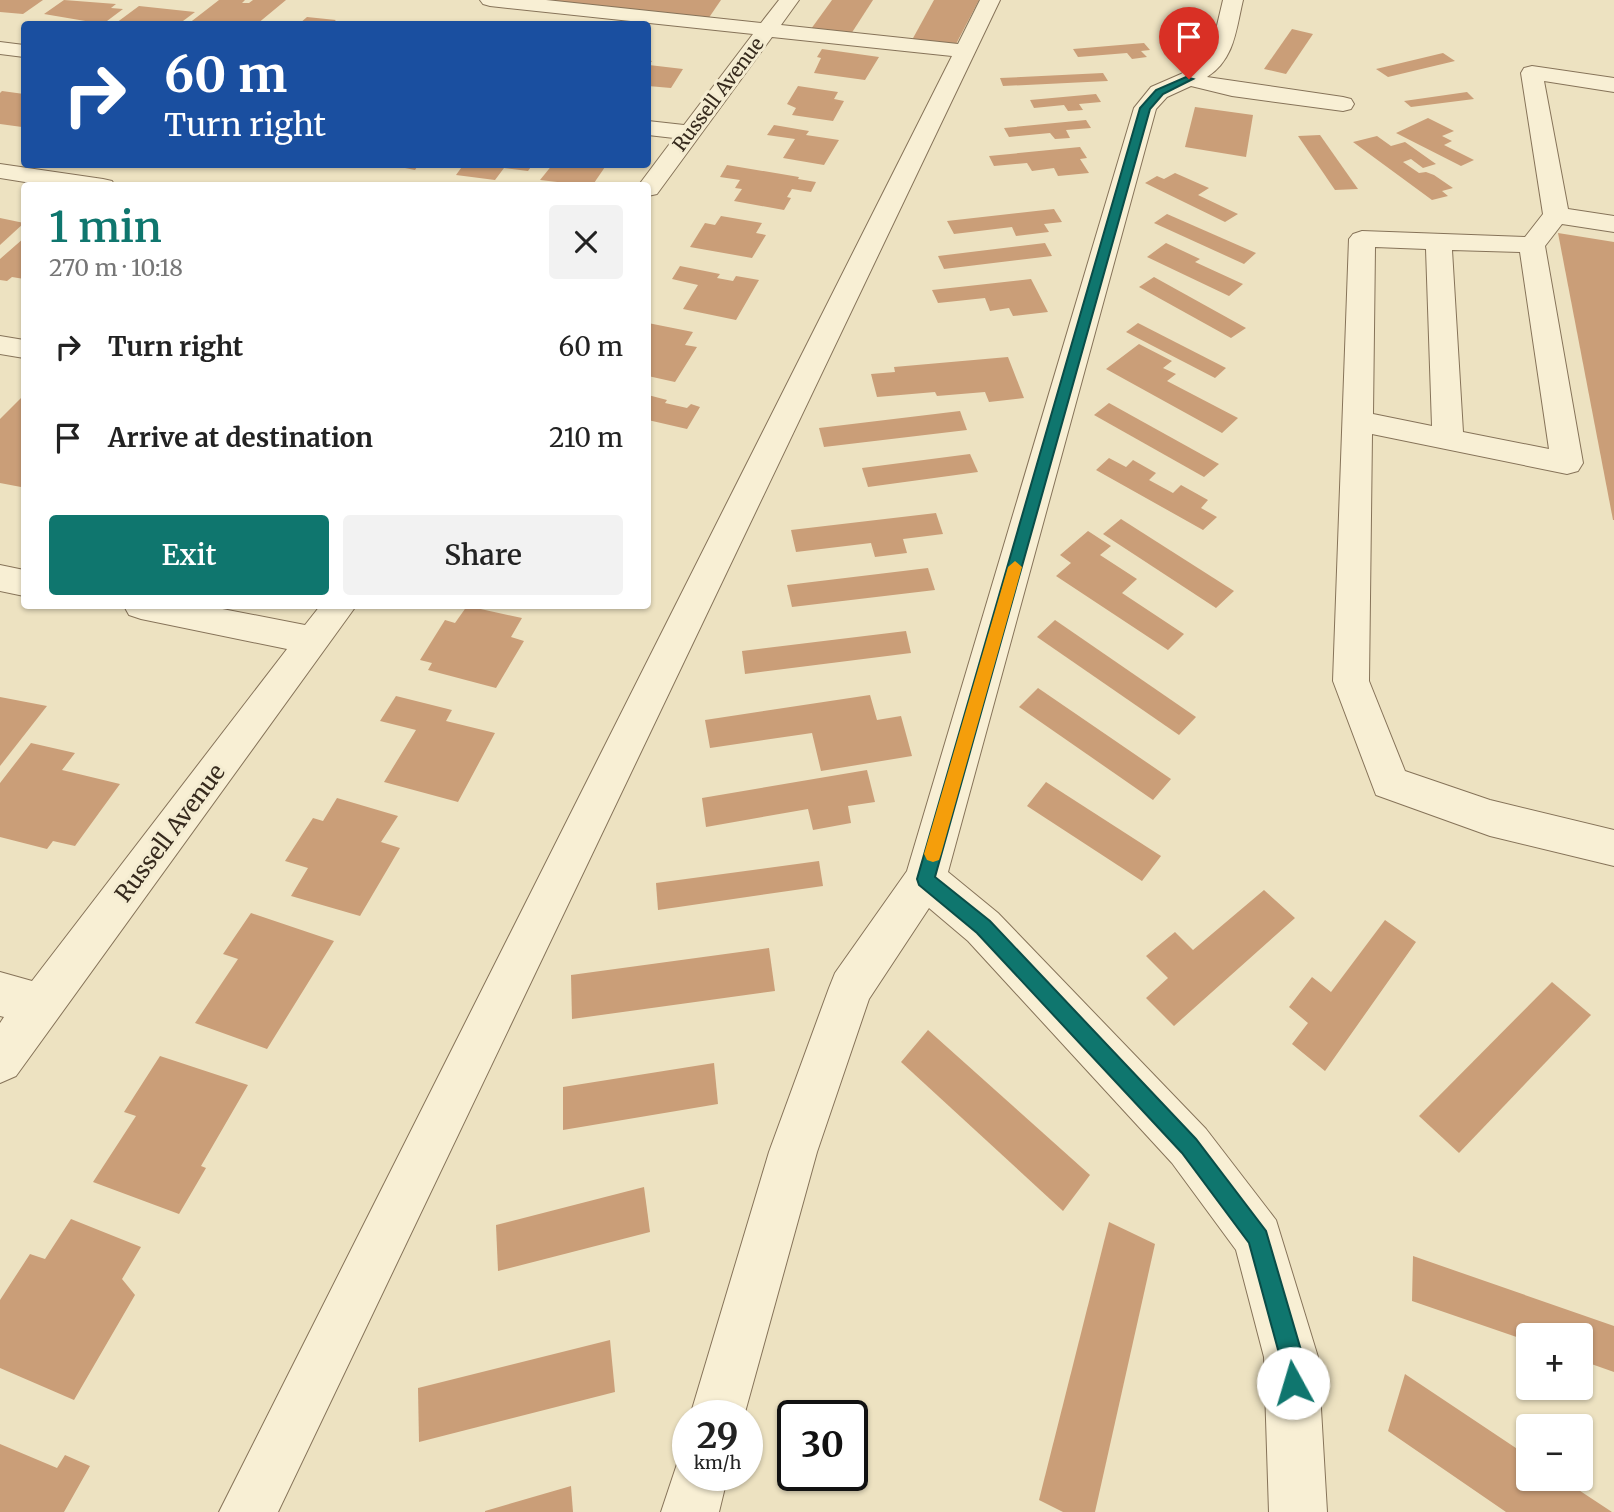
<!DOCTYPE html>
<html lang="en">
<head>
<meta charset="utf-8">
<style>
	body { margin:0; font-family:Merriweather,serif; background:#f2f2f2; color:#222; height:100vh; display:flex; flex-direction:column; font-size:26px; white-space:nowrap }
	* { box-sizing:border-box; margin:0 }
	p { font-size:23px; color:#767676 }
	.icon { flex:none; width:38px; height:38px; fill:none; stroke:currentColor; stroke-width:2; stroke-linecap:round; stroke-linejoin:round }
	.map { position:relative; flex:1; overflow:hidden }
	.sheet { position:absolute; left:21px; top:182px; width:630px; height:427px; display:flex; flex-direction:column; background:#fff; border-radius:7px; box-shadow:0 2px 5px #0004 }
	.sheet>* { flex:none }
	.hud { position:absolute; left:21px; top:21px; width:630px; height:147px; border-radius:7px; box-shadow:0 2px 5px #0004; background:#1a4fa0; color:#fff; overflow:hidden }
	.tools { position:absolute; left:1516px; top:1323px; display:grid; gap:14px }
	.tools a { display:grid; place-items:center; width:77px; height:77px; border-radius:7px; background:#fff; box-shadow:0 2px 5px #0004; font-size:35px }
	.speed { position:absolute; left:672px; top:1400px; display:flex; gap:14px; font-size:35px; font-weight:700; text-align:center }
	.speed>* { display:grid; place-content:center; width:91px; height:91px; border-radius:50%; background:#fff; box-shadow:0 2px 5px #0004; line-height:1 }
	.speed small { font-size:18px; font-weight:400 }
	.speed .limit { border:4px solid #111; border-radius:10px; background:#fff; color:#111 }
	.pin { position:absolute; display:grid; place-items:center; width:60px; height:60px; color:#fff; margin:-72px -30px; border-radius:50% 50% 50% 0; rotate:-45deg; box-shadow:0 0 7px #0007 }
	.pin .icon { rotate:45deg }
	.me { position:absolute; width:77px; margin:-38px; rotate:354deg; stroke-linejoin:round; filter:drop-shadow(0 0 5px #0008) }
	.turn { display:flex; align-items:center; gap:24px; height:147px; padding:0 28px; font-size:32px }
	.turn .icon { width:91px; height:91px; stroke-width:2.5 }
	.turn b { display:block; font-size:49px; line-height:60px }
	.round { display:grid; place-items:center; flex:none; width:74px; height:74px; border-radius:7px; background:#f2f2f2 }
	.overview { display:flex; align-items:center; justify-content:space-between; height:119px; padding:0 28px }
	h1 { font-size:42px; font-weight:600; line-height:52px; color:#0f766e }
	.button { display:flex; gap:14px; margin-top:auto; padding:14px 28px }
	.button a { flex:1; height:80px; border-radius:7px; background:#0f766e; color:#fff; font-size:28px; font-weight:600; line-height:80px; text-align:center }
	.button a+a { background:#f2f2f2; color:#222 }
	ul { padding:0; list-style:none }
	li { display:flex; align-items:center; gap:21px; height:91px; padding:0 28px }
	li div { flex:1 }
	li b { display:block; font-size:26px }
	li em { font-style:normal }
	.map>svg:first-child { display:block }
	.building { fill:#ca9e78 }
	.lines { fill:none; stroke-linecap:round; stroke-linejoin:round }
	.minor-casing { stroke:#867359; stroke-width:2 }
	.minor { fill:#f8efd4; fill-rule:evenodd }
	.route { fill:#0f766e; stroke:#0a4d48; stroke-width:2 }
	.slow { fill:#f59e0b }
	.labels { text-anchor:middle; stroke-width:6; stroke-linejoin:round; paint-order:stroke }
	.far-street-label { font-size:19px; fill:#362a1d; stroke:#f4ecd1 }
	.street-label { font-size:23px; fill:#362a1d; stroke:#f4ecd1 }
</style>
</head>
<body>
<div class="map">
<svg width="1614" height="1512" viewBox="0 0 1614 1512">
	<rect width="100%" height="100%" fill="#ede2c1"/>
	<!-- building -->
	<g class="building">
		<polygon points="0,0 43,0 23,14 0,12"/>
		<polygon points="64,0 116,4 111,8 123,9 103,24 44,14"/>
		<polygon points="219,0 245,0 242,3 249,3 253,0 286,0 257,24 188,24"/>
		<polygon points="548,0 721,0 708,19"/>
		<polygon points="832,0 873,0 851,34 811,29"/>
		<polygon points="934,0 979,0 955,46 912,40"/>
		<polygon points="139,6 195,12 179,24 116,23"/>
		<polygon points="307,17 336,20 331,24 299,24"/>
		<polygon points="1292,29 1313,34 1286,74 1264,69"/>
		<polygon points="1144,43 1150,50 1141,51 1147,57 1132,59 1127,53 1078,57 1073,49"/>
		<polygon points="822,49 879,57 865,80 814,73 821,58 817,57"/>
		<polygon points="1443,53 1455,61 1388,77 1376,69"/>
		<polygon points="648,60 652,61 649,65 683,69 671,88 648,86"/>
		<polygon points="1103,73 1108,81 1003,86 1000,78"/>
		<polygon points="798,86 838,92 834,99 844,101 833,121 792,115 796,108 787,104"/>
		<polygon points="2,91 24,94 24,126 22,127 0,124 0,93"/>
		<polygon points="1467,92 1474,99 1411,107 1404,101"/>
		<polygon points="1096,94 1101,102 1079,104 1083,110 1068,111 1064,105 1034,108 1030,100"/>
		<polygon points="1195,107 1253,115 1246,157 1185,147"/>
		<polygon points="1428,118 1454,131 1442,136 1452,141 1444,145 1474,160 1461,166 1396,133"/>
		<polygon points="1086,120 1091,128 1066,130 1070,138 1055,139 1050,133 1009,137 1004,128"/>
		<polygon points="774,125 809,131 806,135 839,140 824,165 783,158 795,139 767,135"/>
		<polygon points="1320,135 1358,189 1335,190 1298,136"/>
		<polygon points="1377,136 1391,146 1405,142 1436,164 1423,168 1411,159 1403,162 1419,173 1426,172 1434,175 1453,188 1442,191 1448,196 1432,200 1353,142"/>
		<polygon points="1080,147 1087,158 1080,159 1089,173 1058,176 1054,168 1032,171 1027,163 994,166 989,156"/>
		<polygon points="385,164 419,164 415,170"/>
		<polygon points="464,164 533,164 528,171 504,168 495,180 456,175"/>
		<polygon points="553,164 607,164 592,186 540,180"/>
		<polygon points="727,165 799,177 798,179 816,182 811,192 792,189 787,197 791,198 784,210 734,201 742,189 735,188 740,180 720,177"/>
		<polygon points="1175,173 1209,188 1198,195 1238,214 1225,222 1145,183 1157,176 1164,179"/>
		<polygon points="1054,209 1062,222 1044,224 1049,232 1016,236 1012,227 954,234 947,221"/>
		<polygon points="1167,214 1256,253 1244,264 1154,223"/>
		<polygon points="721,216 762,223 756,233 766,235 752,258 690,247 705,223 715,225"/>
		<polygon points="0,218 24,223 0,245"/>
		<polygon points="1558,233 1614,242 1614,520 1613,520"/>
		<polygon points="24,238 24,279 12,277 7,281 0,280 0,259"/>
		<polygon points="1045,243 1052,256 944,269 938,256"/>
		<polygon points="1166,243 1200,259 1195,262 1243,284 1229,296 1147,257"/>
		<polygon points="680,266 720,274 717,278 733,281 736,276 759,280 736,320 683,309 698,285 672,279"/>
		<polygon points="1154,277 1246,328 1231,338 1139,287"/>
		<polygon points="1031,279 1048,312 1013,316 1009,308 990,311 985,298 938,303 932,290"/>
		<polygon points="648,323 693,332 685,345 697,347 675,382 648,376"/>
		<polygon points="1138,323 1226,368 1215,378 1126,332"/>
		<polygon points="1139,344 1172,361 1163,368 1176,374 1167,381 1238,418 1222,433 1106,369"/>
		<polygon points="1008,357 1024,398 989,402 985,392 937,396 935,392 877,397 871,374 895,372 894,367"/>
		<polygon points="24,395 24,484 21,487 0,483 0,419"/>
		<polygon points="648,395 667,400 665,403 687,408 691,404 700,407 687,429 648,420"/>
		<polygon points="1109,403 1219,464 1204,477 1094,415"/>
		<polygon points="960,411 967,430 824,447 819,428"/>
		<polygon points="970,454 978,472 868,487 862,468"/>
		<polygon points="1109,458 1126,467 1133,460 1156,473 1149,480 1173,493 1181,485 1208,500 1201,508 1217,517 1203,530 1096,470"/>
		<polygon points="936,513 943,534 903,539 907,553 875,557 871,543 796,552 791,530"/>
		<polygon points="1121,519 1234,591 1216,608 1103,534"/>
		<polygon points="1088,531 1111,546 1100,555 1137,579 1122,593 1184,634 1168,650 1056,576 1071,563 1060,555"/>
		<polygon points="928,568 935,590 792,607 787,585"/>
		<polygon points="467,606 522,618 511,637 524,641 496,688 428,670 432,663 420,660 445,620 455,623"/>
		<polygon points="1055,620 1196,717 1179,735 1037,637"/>
		<polygon points="906,631 911,653 745,674 742,651"/>
		<polygon points="1038,688 1171,779 1153,800 1019,707"/>
		<polygon points="870,695 877,720 901,716 912,756 821,771 812,733 710,748 705,720"/>
		<polygon points="396,696 452,710 446,721 495,733 458,802 384,782 416,730 380,721"/>
		<polygon points="0,697 47,706 0,766"/>
		<polygon points="31,743 75,753 62,770 120,784 75,846 53,841 47,849 0,837 0,783"/>
		<polygon points="867,770 875,802 848,806 851,823 813,830 808,809 706,827 702,798"/>
		<polygon points="1046,782 1161,856 1142,881 1027,806"/>
		<polygon points="337,798 398,816 381,842 400,848 360,916 291,896 308,868 285,861 313,818 323,821"/>
		<polygon points="819,861 823,886 658,910 656,883"/>
		<polygon points="1264,890 1295,918 1174,1026 1146,998 1168,978 1146,956 1175,932 1193,950"/>
		<polygon points="251,913 334,941 267,1049 195,1023 238,959 223,954"/>
		<polygon points="1385,920 1416,942 1325,1071 1292,1044 1308,1023 1289,1007 1312,977 1331,992"/>
		<polygon points="769,948 775,991 572,1019 571,975"/>
		<polygon points="1552,982 1591,1015 1459,1153 1419,1116"/>
		<polygon points="928,1030 1090,1175 1063,1211 901,1062"/>
		<polygon points="160,1056 248,1085 201,1166 206,1168 179,1214 93,1182 136,1116 124,1112"/>
		<polygon points="714,1063 718,1104 563,1130 563,1087"/>
		<polygon points="644,1187 650,1232 498,1271 496,1225"/>
		<polygon points="71,1219 141,1247 122,1279 135,1295 74,1400 0,1368 0,1300 30,1254 45,1259"/>
		<polygon points="1109,1222 1155,1244 1095,1512 1063,1512 1039,1500"/>
		<polygon points="1413,1256 1614,1326 1614,1372 1580,1360 1580,1335 1528,1335 1528,1341 1412,1301"/>
		<polygon points="610,1340 615,1392 419,1442 418,1388"/>
		<polygon points="1405,1374 1528,1456 1528,1479 1562,1479 1612,1512 1506,1512 1388,1431"/>
		<polygon points="0,1444 57,1468 65,1455 90,1466 64,1512 0,1512"/>
		<polygon points="571,1486 573,1512 485,1512 485,1511"/>
	</g>
	<g class="lines">
		<defs>
			<g id="minor">
				<polygon points="480,0 546,0 761,23 779,0 799,0 781,25 958,44 980,0 1000,0 278,1512 219,1512 952,56 772,37 657,194 648,196 648,186 638,186 674,138 648,135 648,121 684,125 753,34 490,6 483,4"/>
				<path d="M1223,0H1243C1236,29 1235,59 1207,77L1343,97L1351,99L1354,104L1351,109L1343,111L1232,96L1191,86L1167,97L1156,109L948,872L998,913L1206,1129L1276,1220L1318,1357L1327,1512H1269L1264,1357L1236,1250L1172,1163L968,941L929,908L869,999L817,1152L744,1416H690L769,1152L829,988L835,973L907,871L1134,108L1151,87L1181,74L1203,60L1211,51Z"/>
				<polygon points="0,42 24,45 24,57 0,54"/>
				<path d="M1532,66L1614,78V92L1544,81L1568,209L1614,216V232L1562,224L1545,246L1583,463L1578,471L1567,474L1372,434L1369,681L1405,771L1490,800L1614,830V866L1490,836L1376,795L1333,681L1349,239L1353,234L1362,231L1525,237L1543,214L1521,73L1524,68ZM1375,247L1426,249L1432,426L1373,414ZM1452,250L1520,252L1549,449L1463,432Z"/>
				<polygon points="0,164 103,179 112,181 115,186 50,186 0,178"/>
				<polygon points="0,336 24,340 24,358 0,354"/>
				<polygon points="0,565 24,570 24,596 0,591"/>
				<polygon points="124,606 207,606 305,625 320,606 356,606 16,1076 0,1083 0,1023 4,1017 0,1016 0,972 32,981 287,649 141,619 129,615"/>
				<polygon points="688,1452 688,1475 728,1475 719,1512 661,1512 680,1455"/>
			</g>
		</defs>
		<!-- minor casing -->
		<use href="#minor" class="minor-casing"/>
		<!-- minor -->
		<use href="#minor" class="minor"/>
	</g>
	<!-- route -->
	<polygon class="route" points="1186,77 1193,79 1163,94 1150,109 935,877 990,921 1196,1139 1266,1231 1303,1357 1304,1383 1300,1391 1293,1394 1285,1391 1281,1383 1280,1357 1249,1243 1182,1153 977,933 919,885 917,879 1140,108 1156,90"/>
	<!-- slow -->
	<polygon class="slow" points="1015,561 1022,567 941,854 939,860 933,862 927,860 924,854 1008,567"/>
	<g class="labels">
		<!-- far-street labels -->
		<g class="far-street-label">
			<text transform="translate(718 94) rotate(-53)" y="7">Russell Avenue</text>
		</g>
		<!-- street labels -->
		<g class="street-label">
			<text transform="translate(170 833) rotate(-53)" y="8">Russell Avenue</text>
		</g>
	</g>
</svg>
<div class="tools">
<a>+</a>
<a>−</a>
</div>
<div class="speed"><div>29<small>km/h</small></div><div class="limit">30</div></div>
<div class="pin" style="left:1189px;top:79px;background:#d93025"><svg class="icon" aria-label="arrive" viewBox="0 0 24 24"><path d="M6 21V4h12l-3 4 3 4H6"/></svg></div>
<svg class="me" style="left:1293px;top:1383px" viewBox="-20 -20 40 40"><circle r="19" fill="#fff"/><path d="M0-13L10 11 0 6-10 11z" fill="#0f766e"/></svg>
<div class="hud">
<div class="turn"><svg class="icon" aria-label="right" viewBox="0 0 24 24"><path d="M7 20v-9h11M14 6l5 5-5 5"/></svg><div><b>60 m</b>Turn right</div></div>
</div>
<section class="sheet">
<div class="overview"><div><h1>1 min</h1><p>270 m · 10:18</p></div><a class="round"><svg class="icon" aria-label="close" viewBox="0 0 24 24"><path d="M6 6l12 12M18 6L6 18"/></svg></a></div>
<ul>
<li><svg class="icon" aria-label="right" viewBox="0 0 24 24"><path d="M7 20v-9h11M14 6l5 5-5 5"/></svg><div><b>Turn right</b></div><em>60 m</em></li>
<li><svg class="icon" aria-label="arrive" viewBox="0 0 24 24"><path d="M6 21V4h12l-3 4 3 4H6"/></svg><div><b>Arrive at destination</b></div><em>210 m</em></li>
</ul>
<div class="button"><a>Exit</a><a>Share</a></div>
</section>
</div>
</body>
</html>
